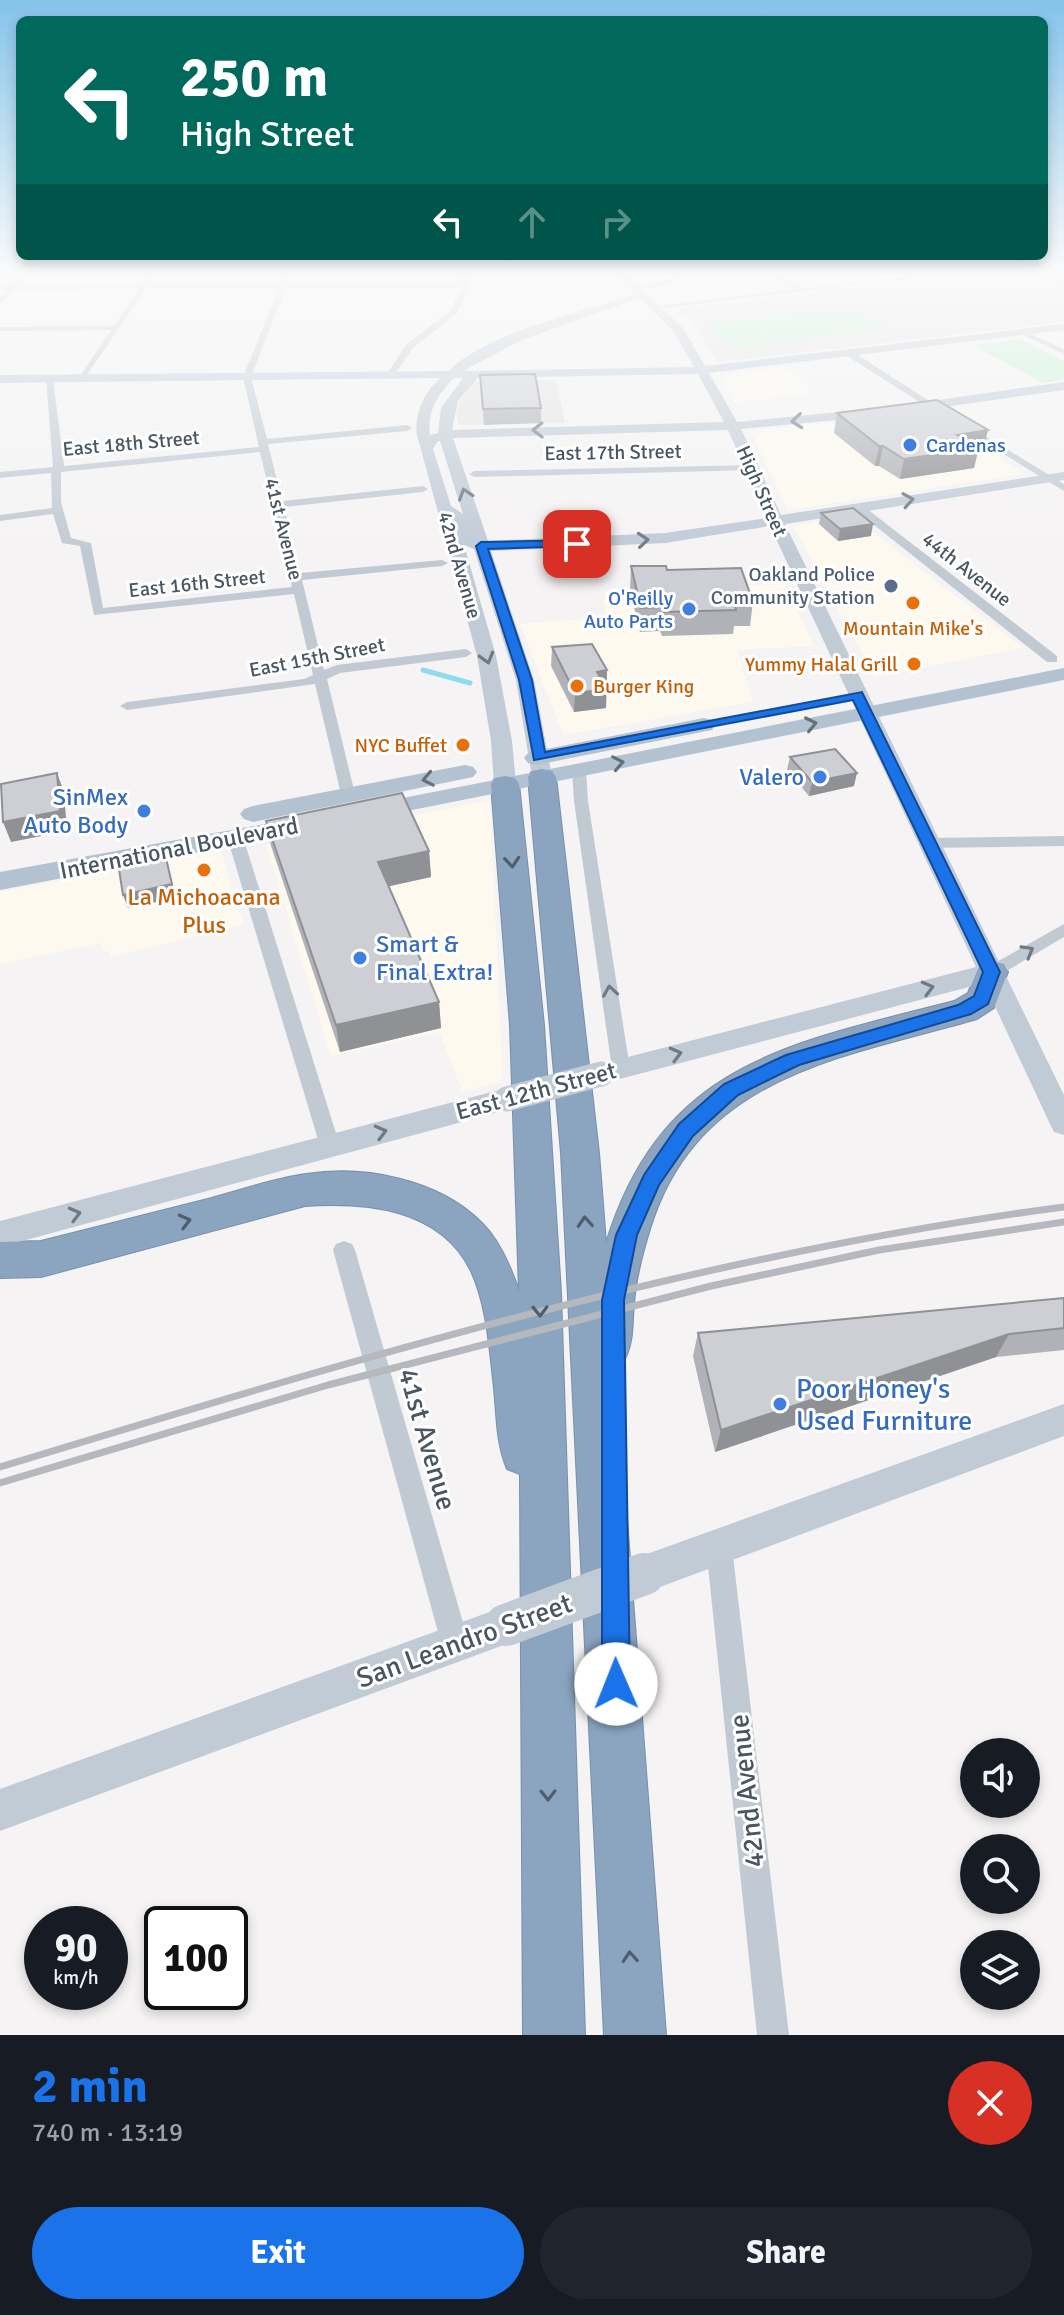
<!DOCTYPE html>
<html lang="en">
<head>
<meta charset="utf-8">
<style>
	body { margin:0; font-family:Signika,sans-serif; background:#20242c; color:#f1f3f6; height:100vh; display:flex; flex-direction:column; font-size:30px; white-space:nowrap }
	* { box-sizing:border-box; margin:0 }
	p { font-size:26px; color:#9ea1a6 }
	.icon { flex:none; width:44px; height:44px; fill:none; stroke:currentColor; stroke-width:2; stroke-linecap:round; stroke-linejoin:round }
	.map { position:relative; height:2035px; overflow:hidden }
	.details { display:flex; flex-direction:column; background:#171b24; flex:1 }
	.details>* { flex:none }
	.top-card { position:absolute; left:16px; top:16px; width:1032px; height:244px; border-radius:12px; box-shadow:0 4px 12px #0003; background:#00695c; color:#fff; overflow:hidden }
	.tools { position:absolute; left:960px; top:1738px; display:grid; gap:16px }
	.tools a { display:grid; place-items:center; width:80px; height:80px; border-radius:50%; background:#171b24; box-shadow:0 4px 12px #0003; font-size:40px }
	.speed { position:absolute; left:24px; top:1906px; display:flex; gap:16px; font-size:40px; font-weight:700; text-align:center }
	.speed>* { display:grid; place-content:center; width:104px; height:104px; border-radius:50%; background:#171b24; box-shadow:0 4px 12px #0003; line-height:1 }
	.speed small { font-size:20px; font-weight:400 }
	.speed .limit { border:4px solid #111; border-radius:12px; background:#fff; color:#111 }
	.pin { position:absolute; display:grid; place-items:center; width:68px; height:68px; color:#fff; margin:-34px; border-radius:16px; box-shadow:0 4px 12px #0006 }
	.me { position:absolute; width:88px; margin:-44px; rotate:359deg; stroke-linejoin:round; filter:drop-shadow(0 0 6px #0008) }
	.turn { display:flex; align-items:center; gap:28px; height:168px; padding:0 32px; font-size:36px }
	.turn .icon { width:104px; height:104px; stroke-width:2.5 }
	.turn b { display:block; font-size:56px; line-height:68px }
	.lanes { display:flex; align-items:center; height:76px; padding:0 32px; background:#0003; justify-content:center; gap:40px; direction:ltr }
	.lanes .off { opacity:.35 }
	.round { display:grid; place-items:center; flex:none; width:84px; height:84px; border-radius:42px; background:#20242c }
	.head { display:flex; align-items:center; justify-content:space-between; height:136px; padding:0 32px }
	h1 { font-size:48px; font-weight:700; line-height:60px; color:#1a73e8 }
	.cta { display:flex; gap:16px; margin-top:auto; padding:16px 32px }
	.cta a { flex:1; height:92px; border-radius:48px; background:#1a73e8; color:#fff; font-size:32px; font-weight:700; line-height:92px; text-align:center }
	.cta a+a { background:#20242c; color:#f1f3f6 }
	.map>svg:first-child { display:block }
	.commercial { fill:#fdf9ef }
	.education { fill:#e6e4e5 }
	.green { fill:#c3f1d5 }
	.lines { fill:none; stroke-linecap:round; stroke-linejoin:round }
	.stream { stroke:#90daee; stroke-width:5 }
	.highway-casing { stroke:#7690ad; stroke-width:2 }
	.street { fill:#c1cad2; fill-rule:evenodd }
	.secondary { fill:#c1cbd6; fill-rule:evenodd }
	.primary { fill:#b3c2d1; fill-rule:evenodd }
	.highway { fill:#8ba5c1; fill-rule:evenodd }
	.rail { stroke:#b5b8bd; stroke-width:7 }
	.secondary-bridge-far1 { stroke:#c1cbd6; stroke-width:25 }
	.secondary-bridge { stroke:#c1cbd6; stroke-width:42 }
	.wall { fill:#b0b2b7 }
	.shaded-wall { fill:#909195 }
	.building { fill:#cdcfd5; stroke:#909195; stroke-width:2 }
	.oneway { stroke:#6e7984 }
	.oneway2 { stroke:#64717d }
	.oneway3 { stroke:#505e6b }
	.oneway4 { stroke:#6e7983 }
	.route { fill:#1a73e8; stroke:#114b97; stroke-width:2 }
	.shop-dot { fill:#3f7fe0; stroke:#fff; stroke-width:3 }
	.service-dot { fill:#5c6f8a; stroke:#fff; stroke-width:3 }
	.food-dot { fill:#e8710a; stroke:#fff; stroke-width:3 }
	.labels { text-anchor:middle; stroke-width:6; stroke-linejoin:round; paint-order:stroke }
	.far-street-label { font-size:20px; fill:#4a5661; stroke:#fff }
	.far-shop-label { font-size:20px; fill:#366cbe; stroke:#fff; text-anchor:start }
	.far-service-label { font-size:20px; fill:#4e5e75; stroke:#fff; text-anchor:end }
	.far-food-label { font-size:20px; fill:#c56008; stroke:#fff; text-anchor:end }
	.shop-label { font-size:24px; fill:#366cbe; stroke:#fff; text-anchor:end }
	.street-label { font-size:24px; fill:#4a5661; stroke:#fff }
	.food-label { font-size:24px; fill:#c56008; stroke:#fff }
	.near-shop-label { font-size:28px; fill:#366cbe; stroke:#fff; text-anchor:start }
	.near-street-label { font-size:28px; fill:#4a5661; stroke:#fff }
</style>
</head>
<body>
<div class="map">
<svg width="1064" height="2035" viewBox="0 0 1064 2035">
	<rect width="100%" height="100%" fill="#f5f3f3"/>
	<!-- commercial -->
	<g class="commercial">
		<polygon points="783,367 809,386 806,387 811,393 734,403 721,376"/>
		<polygon points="926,412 1025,474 788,510 751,431"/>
		<polygon points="851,515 1023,648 875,677 793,526"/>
		<polygon points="785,584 814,646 738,650 753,702 563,735 520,624 605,617 604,590"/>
		<polygon points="490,800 503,1082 462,1091 439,1032 331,1056 266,845"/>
		<polygon points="221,850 244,925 110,957 110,951 104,952 101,943 0,964 0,892"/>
	</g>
	<!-- education -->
	<g class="education">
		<polygon points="912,269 1015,269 1064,290 1064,322 718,362 692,321 677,308 933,280"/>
		<polygon points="556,380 565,423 459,425 456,414 460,401 476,381"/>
	</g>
	<!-- green -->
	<g class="green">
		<polygon points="850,307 888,329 734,347 702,324"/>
		<polygon points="1021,339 1064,361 1064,380 1043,383 973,345"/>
	</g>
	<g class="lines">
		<!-- stream -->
		<polyline class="stream" points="423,670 470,683"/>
		<defs>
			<g id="highway">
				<path d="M542,769L552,771L556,777L599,1153L606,1243C662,1061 793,1043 954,1001L968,993L980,964L992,961L1004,964L1008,972L994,1008L977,1019C845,1057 699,1074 651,1226C643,1251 636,1277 634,1303C632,1323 634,1339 626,1357L615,1361L666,2035H604L561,1153L528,777L532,771Z"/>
				<path d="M505,776L515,778L519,784L544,1025L561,1293L585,2035H523L520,1474L507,1469C495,1441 497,1409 493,1379C489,1344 486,1303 471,1271C440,1208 366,1202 305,1206L41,1277L0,1278V1242L41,1241C94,1228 147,1214 200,1201C235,1192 270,1179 306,1174C364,1165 439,1179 482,1223C500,1241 511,1267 519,1291L510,1025L491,784L495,778Z"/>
			</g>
		</defs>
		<!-- highway casing -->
		<use href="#highway" class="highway-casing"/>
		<!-- street -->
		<g class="street">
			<path d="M27,269H35L19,286L142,285L153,269H160L149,285L280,284L287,269H294L288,284L462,283L456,269H464L471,285L456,314L413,348L393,377L386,375L407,344L450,311L462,287L286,288L251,377L267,439L407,425L412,428L407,431L268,444L282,501L423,486L428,489L423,492L284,507L300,573L442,560L448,563L442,566L302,580L324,670L337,665L466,649L472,653L466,657L340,673L327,679L355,794L353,797H343L341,794L315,684L127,710L120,706L127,702L304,679L313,675L294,594L94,615L80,546L62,543L53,514L0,521V515L52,508L51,473L0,478V472L53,467L46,377L53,379L64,466L259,447L243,377L279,288L146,289L82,382L78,379L111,330L0,331V327L114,326L139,289L15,290L0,304V298L7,290H0V286H11ZM260,452L292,587L103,608L91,543L71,538L61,502V472Z"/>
			<polygon points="680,269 688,269 672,284 635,290 631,288 667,280"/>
			<polygon points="761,269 768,269 803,288 913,276 917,278 655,309 651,307 794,289"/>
			<polygon points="1020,269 1029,269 1064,283 1064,288"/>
			<polygon points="1021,330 1064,349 1064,354 1021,334"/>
			<polygon points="847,352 853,352 948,413 940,415 847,356"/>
			<polygon points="964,423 1064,484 1064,491 961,428"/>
			<polygon points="757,465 758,467 753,470 474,477 469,474 474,471"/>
			<polygon points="854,505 862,505 1057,656 1057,662 1047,662 854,509"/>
			<polygon points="579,766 586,770 588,801 630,1069 628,1074 614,1074 612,1069 574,801 572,770"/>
			<polygon points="235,832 243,837 340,1146 337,1152 330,1154 323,1152 320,1146 227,837"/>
			<polygon points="1064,836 1064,846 929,848 921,843 929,838"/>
			<polygon points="1064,924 1064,937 998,976 986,976 983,972 986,968"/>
			<polygon points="344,1241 352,1244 355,1250 469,1643 465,1653 455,1657 445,1653 441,1643 333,1250 336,1244"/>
			<polygon points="719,1534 728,1538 732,1547 789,2035 757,2035 706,1547 710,1538"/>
		</g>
		<!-- secondary -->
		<g class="secondary">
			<path d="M611,269H621L683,328L705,366L1064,324V330L709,373L737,422L870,409L877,413L870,417L741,429L781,515L1064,472V480L785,524L1064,1095V1135L1054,1132L1050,1124L984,983L601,1084L591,1081L587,1074L591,1067L601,1064L976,967L770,526L665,543L491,551L534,680L552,777L542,783L532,777L516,680L474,549L464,545L496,656L512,741L516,784L505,790L494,784L491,741L477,656L417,435C414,413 424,393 440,378L0,383V375L448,371C493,329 578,315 635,293ZM640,298L674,332L694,367L463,371L522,340ZM698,374L724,422L452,430L458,401L478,378ZM454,378H463L441,408L438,433L430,435C427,411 438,394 454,378ZM728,430L767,518L665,533L488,541L453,438ZM438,441H440L463,514L451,506L433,449Z"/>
			<polygon points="1064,382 1064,390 909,412 902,408 909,404"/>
			<polygon points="507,1088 517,1091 521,1099 517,1107 0,1247 0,1221"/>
			<polygon points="1064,1404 1064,1436 644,1593 631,1587 625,1574 631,1561 644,1555"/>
			<polygon points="506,1606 520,1611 525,1625 520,1639 0,1831 0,1789"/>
		</g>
		<!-- primary -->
		<g class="primary">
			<polygon points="1064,668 1064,680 367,819 358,817 355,812 358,807 367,805"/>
			<polygon points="704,718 712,720 715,725 712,730 536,765 528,763 524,758 528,753 536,751"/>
			<polygon points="465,765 473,767 477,772 473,777 253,822 244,819 240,814 244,809 253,806"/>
			<polygon points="309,816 318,819 322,824 318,829 0,890 0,872"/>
		</g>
		<!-- highway -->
		<use href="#highway" class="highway"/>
		<!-- rail -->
		<g class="rail">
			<path d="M0,1467C348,1361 702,1254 1064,1207"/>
			<polyline points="0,1483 328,1385 711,1286 879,1250 1064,1222"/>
		</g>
		<!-- secondary-bridge-far1 -->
		<polyline class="secondary-bridge-far1" points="507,1099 601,1074"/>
		<!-- secondary-bridge -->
		<polyline class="secondary-bridge" points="506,1625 644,1574"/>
	</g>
	<!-- wall -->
	<g class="wall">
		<polygon points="480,375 541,408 541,423 484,425"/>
		<polygon points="837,413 983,450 978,451 974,468 900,479 879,466 875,466 834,433"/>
		<polygon points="821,513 871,536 838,541 819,524"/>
		<polygon points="631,566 667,570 753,602 750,626 734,626 733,634 662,636 660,631 640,632 630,590"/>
		<polygon points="552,647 607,670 606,708 574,712 551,666"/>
		<polygon points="790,757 854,786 809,796 787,770"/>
		<polygon points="266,821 429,851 431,877 389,886 439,1002 441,1028 340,1052 271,846"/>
		<polygon points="1064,1298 1064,1350 996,1357 715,1452 693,1356 698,1333"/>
	</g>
	<!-- shaded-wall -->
	<g class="shaded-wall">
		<polygon points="988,430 983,450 978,451 974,468 900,479 904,459 957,435"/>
		<polygon points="879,446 883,446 879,466 875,466"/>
		<polygon points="873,524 871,536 838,541 840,529"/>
		<polygon points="607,670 606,708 574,712 575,693 597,672"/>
		<polygon points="57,773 64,792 67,831 11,842 3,822"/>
		<polygon points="857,773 854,786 809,796 812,782"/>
		<polygon points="429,851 431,877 381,888 378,862"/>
		<polygon points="165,854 176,898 128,908 123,895"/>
		<polygon points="439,1002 441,1028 340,1052 336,1025"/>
		<polygon points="1009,1334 996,1357 715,1452 721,1430"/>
	</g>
	<!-- building -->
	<g class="building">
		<polygon points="535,374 541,408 483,409 480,375"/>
		<polygon points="937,400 988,430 957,435 979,448 904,459 883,446 879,446 837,413"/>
		<polygon points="853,508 873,524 840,529 821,513"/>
		<polygon points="631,566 666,566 667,570 741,568 753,602 734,602 736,610 664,612 662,607 641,608"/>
		<polygon points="592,644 607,670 597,672 607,689 575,693 552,647"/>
		<polygon points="835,749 857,773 812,782 790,757"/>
		<polygon points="57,773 60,811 3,822 1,784"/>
		<polygon points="402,793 429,851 378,862 439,1002 336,1025 266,821"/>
		<polygon points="165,854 172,884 123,895 118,863"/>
		<polygon points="1064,1298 1064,1328 1009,1334 721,1430 698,1333"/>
	</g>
	<!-- one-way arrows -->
	<defs><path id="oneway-chevron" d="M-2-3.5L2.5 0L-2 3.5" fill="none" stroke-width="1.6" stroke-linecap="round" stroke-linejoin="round" transform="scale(2)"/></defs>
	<g class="oneway">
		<use href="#oneway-chevron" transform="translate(797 421) rotate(174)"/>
		<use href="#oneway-chevron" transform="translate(538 430) rotate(179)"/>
		<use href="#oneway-chevron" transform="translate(465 494) rotate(-108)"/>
		<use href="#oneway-chevron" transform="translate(908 500) rotate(-9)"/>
		<use href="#oneway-chevron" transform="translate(643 540) rotate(-5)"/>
		<use href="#oneway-chevron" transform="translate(487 658) rotate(74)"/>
		<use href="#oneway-chevron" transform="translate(928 988) rotate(-15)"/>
		<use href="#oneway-chevron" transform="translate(676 1054) rotate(-15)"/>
		<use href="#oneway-chevron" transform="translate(381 1132) rotate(-15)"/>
		<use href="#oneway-chevron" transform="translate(75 1214) rotate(-15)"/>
	</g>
	<g class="oneway2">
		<use href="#oneway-chevron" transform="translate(811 724) rotate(-12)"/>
		<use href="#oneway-chevron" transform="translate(618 763) rotate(-11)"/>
		<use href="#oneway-chevron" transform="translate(428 779) rotate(169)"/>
	</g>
	<g class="oneway3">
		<use href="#oneway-chevron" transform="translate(512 862) rotate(85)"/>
		<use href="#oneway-chevron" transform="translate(185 1221) rotate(-15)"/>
		<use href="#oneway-chevron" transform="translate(585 1222) rotate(-94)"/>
		<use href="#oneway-chevron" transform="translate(540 1311) rotate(89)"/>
		<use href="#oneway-chevron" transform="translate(548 1795) rotate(89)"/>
		<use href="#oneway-chevron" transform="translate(630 1957) rotate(-94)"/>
	</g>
	<g class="oneway4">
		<use href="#oneway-chevron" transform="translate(1028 951) rotate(-30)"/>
		<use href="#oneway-chevron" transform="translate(610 991) rotate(-99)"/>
	</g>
	<!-- sky -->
	<linearGradient id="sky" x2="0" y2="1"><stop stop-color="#85c3ea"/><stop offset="0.49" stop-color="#fafafa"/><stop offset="1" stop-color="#fafafa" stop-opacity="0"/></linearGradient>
	<rect width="1064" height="554" fill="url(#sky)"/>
	<!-- route -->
	<polygon class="route" points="577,540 583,544 581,546 488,549 532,680 545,752 862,692 1000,972 988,1004 971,1014 799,1065 738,1095 693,1136 659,1185 637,1235 624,1300 630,1684 626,1694 616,1698 606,1694 602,1684 602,1300 616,1235 644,1175 679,1124 724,1084 786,1055 958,1005 974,996 983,972 853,700 534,760 519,680 476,546 481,542"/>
	<!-- markers -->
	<g class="shop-dot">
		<circle cx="910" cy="445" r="8"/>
		<circle cx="689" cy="609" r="8"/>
		<circle cx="820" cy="777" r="8"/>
		<circle cx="144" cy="811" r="8"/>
		<circle cx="360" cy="958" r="8"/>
		<circle cx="780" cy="1404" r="8"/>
	</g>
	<circle class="service-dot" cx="891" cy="586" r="8"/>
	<g class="food-dot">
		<circle cx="913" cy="603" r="8"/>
		<circle cx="914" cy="664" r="8"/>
		<circle cx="577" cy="686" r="8"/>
		<circle cx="463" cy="745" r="8"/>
		<circle cx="204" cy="870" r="8"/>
	</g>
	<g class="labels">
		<!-- far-street labels -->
		<g class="far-street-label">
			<text transform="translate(131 443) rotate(-5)" y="7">East 18th Street</text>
			<text transform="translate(613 452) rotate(-1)" y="7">East 17th Street</text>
			<text transform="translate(762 491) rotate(66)" y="7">High Street</text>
			<text transform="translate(284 529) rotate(76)" y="7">41st Avenue</text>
			<text transform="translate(460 565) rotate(74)" y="7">42nd Avenue</text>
			<text transform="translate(967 569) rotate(38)" y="7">44th Avenue</text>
			<text transform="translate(197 583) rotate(-6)" y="7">East 16th Street</text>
			<text transform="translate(317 657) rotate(-11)" y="7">East 15th Street</text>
		</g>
		<!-- far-shop labels -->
		<g class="far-shop-label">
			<text x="926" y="452">Cardenas</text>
			<text x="673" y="605" text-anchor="end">O'Reilly<tspan x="673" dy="23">Auto Parts</tspan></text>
		</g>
		<!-- far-service labels -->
		<g class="far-service-label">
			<text x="875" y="581">Oakland Police<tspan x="875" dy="23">Community Station</tspan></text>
		</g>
		<!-- far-food labels -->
		<g class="far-food-label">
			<text x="913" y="635" text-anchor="middle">Mountain Mike's</text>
			<text x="898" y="671">Yummy Halal Grill</text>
			<text x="593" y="693" text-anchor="start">Burger King</text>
			<text x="447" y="752">NYC Buffet</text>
		</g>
		<!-- shop labels -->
		<g class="shop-label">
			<text x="804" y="785">Valero</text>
			<text x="128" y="805">SinMex<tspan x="128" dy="28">Auto Body</tspan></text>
			<text x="376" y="952" text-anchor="start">Smart &amp;<tspan x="376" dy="28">Final Extra!</tspan></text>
		</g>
		<!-- street labels -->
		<g class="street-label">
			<text transform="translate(179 848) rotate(-11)" y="8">International Boulevard</text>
			<text transform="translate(536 1091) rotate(-15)" y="8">East 12th Street</text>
		</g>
		<!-- food labels -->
		<g class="food-label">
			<text x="204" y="905">La Michoacana<tspan x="204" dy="28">Plus</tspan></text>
		</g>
		<!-- near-shop labels -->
		<g class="near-shop-label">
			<text x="796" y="1398">Poor Honey's<tspan x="796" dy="32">Used Furniture</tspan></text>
		</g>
		<!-- near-street labels -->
		<g class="near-street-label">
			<text transform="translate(428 1439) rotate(74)" y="10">41st Avenue</text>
			<text transform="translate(464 1640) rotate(-20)" y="10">San Leandro Street</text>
			<text transform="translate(746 1791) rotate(-96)" y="10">42nd Avenue</text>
		</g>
	</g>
</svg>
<div class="tools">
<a><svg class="icon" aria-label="sound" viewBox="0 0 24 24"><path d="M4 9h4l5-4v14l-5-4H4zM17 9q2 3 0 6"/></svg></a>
<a><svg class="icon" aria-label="search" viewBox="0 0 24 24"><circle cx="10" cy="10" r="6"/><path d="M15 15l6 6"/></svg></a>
<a><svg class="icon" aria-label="layers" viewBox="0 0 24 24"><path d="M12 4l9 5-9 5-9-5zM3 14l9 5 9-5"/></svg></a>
</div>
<div class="speed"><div>90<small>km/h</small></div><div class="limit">100</div></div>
<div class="pin" style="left:577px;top:544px;background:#d93025"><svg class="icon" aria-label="arrive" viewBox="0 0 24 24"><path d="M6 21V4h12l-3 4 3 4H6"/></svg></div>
<svg class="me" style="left:616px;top:1684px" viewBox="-20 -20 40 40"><circle r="19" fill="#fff"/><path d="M0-13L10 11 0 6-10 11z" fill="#1a73e8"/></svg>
<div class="top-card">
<div class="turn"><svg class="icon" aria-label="left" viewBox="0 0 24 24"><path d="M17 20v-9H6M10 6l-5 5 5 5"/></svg><div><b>250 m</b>High Street</div></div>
<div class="lanes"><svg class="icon" aria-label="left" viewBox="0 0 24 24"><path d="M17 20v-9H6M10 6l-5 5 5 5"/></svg><svg class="icon off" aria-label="ahead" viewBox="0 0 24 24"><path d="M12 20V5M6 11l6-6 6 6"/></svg><svg class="icon off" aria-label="right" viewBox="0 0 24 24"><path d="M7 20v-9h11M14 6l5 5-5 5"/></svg></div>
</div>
</div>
<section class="details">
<div class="head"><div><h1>2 min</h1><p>740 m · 13:19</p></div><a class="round" style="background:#d93025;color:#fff"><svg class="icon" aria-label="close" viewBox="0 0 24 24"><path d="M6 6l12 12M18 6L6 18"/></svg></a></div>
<div class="cta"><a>Exit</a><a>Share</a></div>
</section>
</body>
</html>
